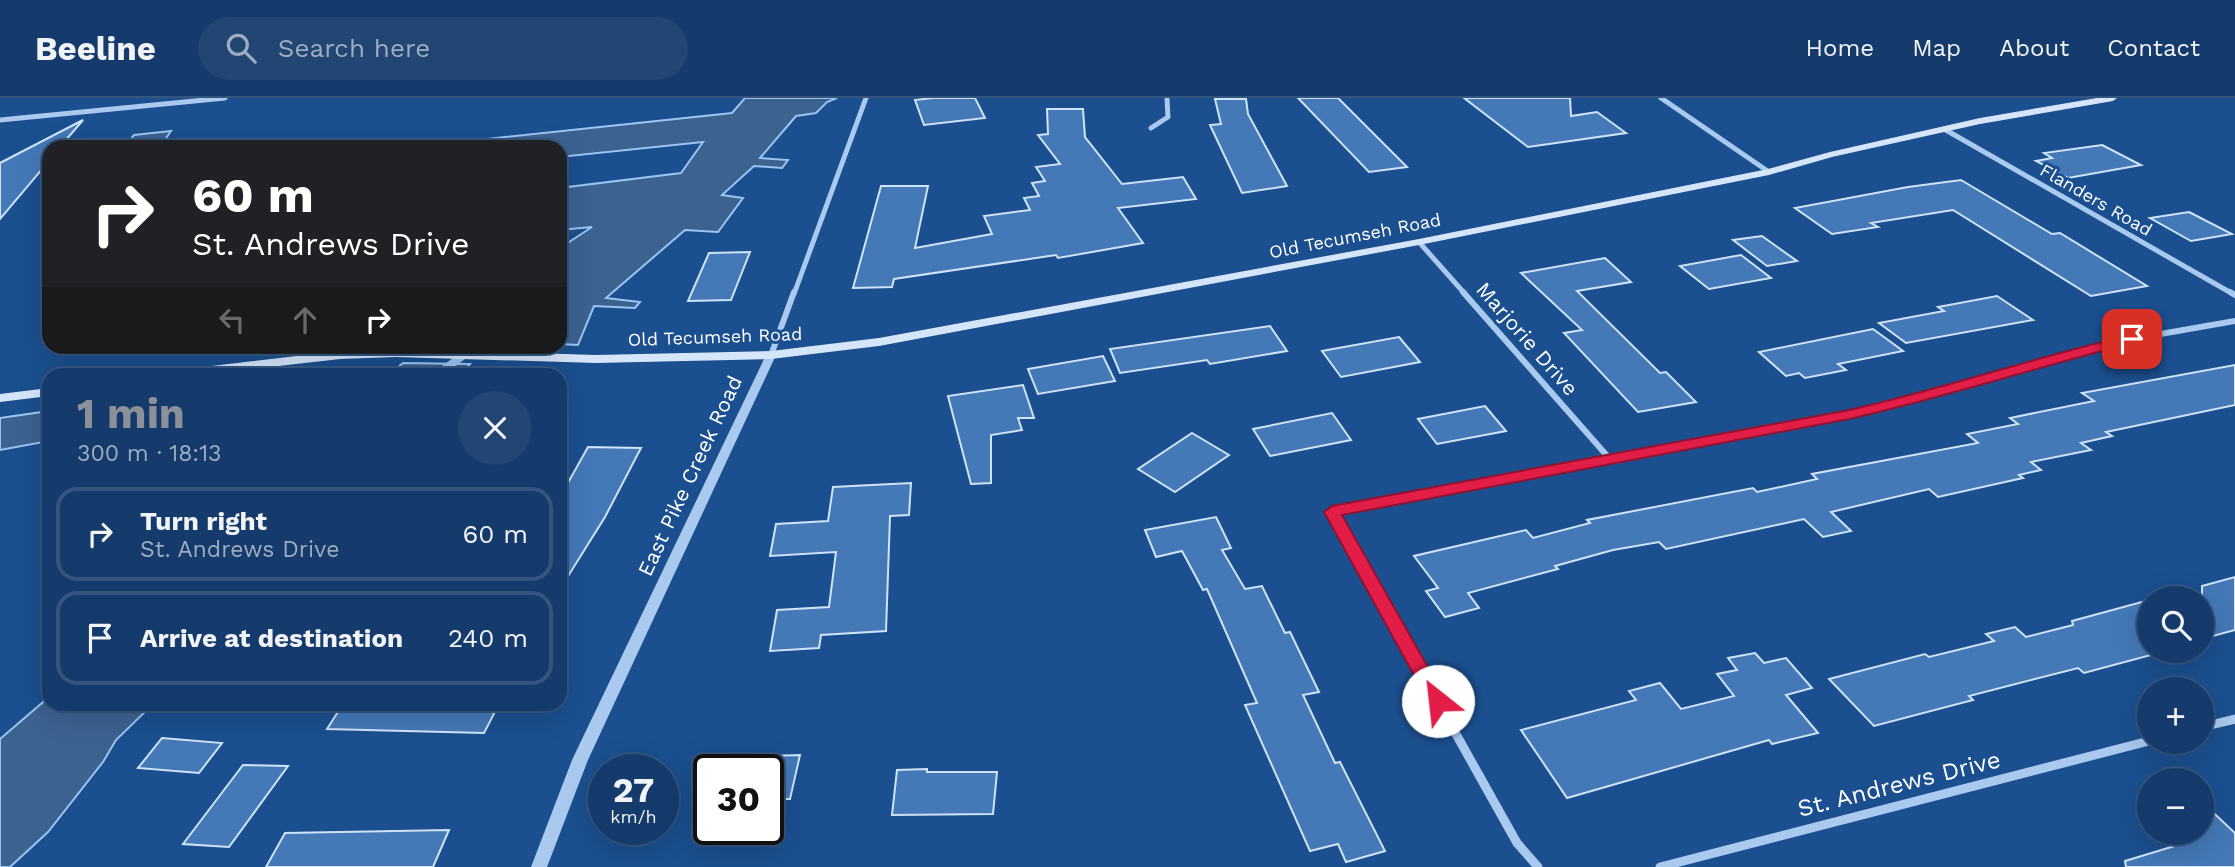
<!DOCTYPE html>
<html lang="en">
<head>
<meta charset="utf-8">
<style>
	body { margin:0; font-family:"Work Sans",sans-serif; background:#214673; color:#f1f3f6; height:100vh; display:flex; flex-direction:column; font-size:26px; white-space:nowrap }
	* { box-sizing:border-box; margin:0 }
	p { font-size:23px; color:#9dadc1 }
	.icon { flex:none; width:38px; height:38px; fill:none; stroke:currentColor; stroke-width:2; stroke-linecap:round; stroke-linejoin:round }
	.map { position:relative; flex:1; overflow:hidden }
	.details { position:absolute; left:42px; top:270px; width:525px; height:343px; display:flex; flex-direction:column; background:#143b6b; border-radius:21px; box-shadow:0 7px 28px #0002,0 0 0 2px #33557e }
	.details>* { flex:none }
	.guide { position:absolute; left:42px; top:42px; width:525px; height:214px; border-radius:21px; box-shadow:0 7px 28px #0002,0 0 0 2px #33557e; background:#202124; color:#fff; overflow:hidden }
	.controls { position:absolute; left:2137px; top:488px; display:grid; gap:14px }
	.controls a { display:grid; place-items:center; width:77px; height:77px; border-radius:50%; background:#143b6b; box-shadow:0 7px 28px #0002,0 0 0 2px #33557e; font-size:35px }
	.speed { position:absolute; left:588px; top:656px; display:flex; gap:14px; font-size:35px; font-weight:700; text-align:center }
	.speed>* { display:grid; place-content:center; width:91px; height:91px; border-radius:50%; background:#143b6b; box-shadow:0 7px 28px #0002,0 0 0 2px #33557e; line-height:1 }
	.speed small { font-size:18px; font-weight:400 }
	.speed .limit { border:4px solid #111; border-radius:10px; background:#fff; color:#111 }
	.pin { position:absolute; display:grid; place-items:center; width:60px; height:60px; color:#fff; margin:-30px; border-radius:14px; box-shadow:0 4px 10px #0006 }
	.me { position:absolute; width:77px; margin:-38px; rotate:331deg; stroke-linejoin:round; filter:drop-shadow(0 0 5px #0008) }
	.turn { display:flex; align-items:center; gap:24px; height:147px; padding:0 35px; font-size:32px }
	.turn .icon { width:91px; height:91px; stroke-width:2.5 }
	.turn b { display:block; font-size:49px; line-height:60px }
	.lanes { display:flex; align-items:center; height:66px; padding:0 35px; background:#0003; justify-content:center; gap:35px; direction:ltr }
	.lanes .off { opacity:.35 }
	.round { display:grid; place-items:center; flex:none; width:74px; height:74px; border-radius:37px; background:#214673 }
	.head { display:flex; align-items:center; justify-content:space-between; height:119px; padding:0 35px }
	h1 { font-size:42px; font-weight:700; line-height:52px; color:#8c9099 }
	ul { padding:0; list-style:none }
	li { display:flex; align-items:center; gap:21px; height:94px; margin:0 14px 10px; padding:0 21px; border:4px solid #33557e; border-radius:21px }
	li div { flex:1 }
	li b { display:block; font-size:26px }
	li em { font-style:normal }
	header { display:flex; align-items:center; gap:42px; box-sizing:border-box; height:98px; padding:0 35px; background:#143b6b; border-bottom:2px solid #33557e }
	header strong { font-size:33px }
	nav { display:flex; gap:38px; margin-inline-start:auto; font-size:24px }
	.search { width:490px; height:63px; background:#214673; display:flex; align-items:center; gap:18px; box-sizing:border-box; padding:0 24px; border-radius:38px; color:#9dadc1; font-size:26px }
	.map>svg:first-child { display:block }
	.water { fill:#3c6290; stroke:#9cc4f0; stroke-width:2 }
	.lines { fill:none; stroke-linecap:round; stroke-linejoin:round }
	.stream { stroke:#9cc4f0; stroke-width:8 }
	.building { fill:#4478b7; stroke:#cfe3fa; stroke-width:2 }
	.minor-far2 { stroke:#a9c9ee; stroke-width:5 }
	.minor-far1 { stroke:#a9c9ee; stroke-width:6 }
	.minor { stroke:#a9c9ee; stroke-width:9 }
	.tertiary { fill:#a9c9ee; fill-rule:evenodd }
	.secondary { fill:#d6e6fa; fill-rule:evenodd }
	.route { fill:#e11d48; stroke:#92132f; stroke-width:2 }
	.labels { text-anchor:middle; stroke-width:6; stroke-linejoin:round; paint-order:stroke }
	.far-street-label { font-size:18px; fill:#fff; stroke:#1b4f8f }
	.street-label { font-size:21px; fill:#fff; stroke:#1b4f8f }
	.near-street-label { font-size:24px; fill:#fff; stroke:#1b4f8f }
</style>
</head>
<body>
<header>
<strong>Beeline</strong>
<div class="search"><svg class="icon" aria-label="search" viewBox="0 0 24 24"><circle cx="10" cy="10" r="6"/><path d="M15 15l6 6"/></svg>Search here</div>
<nav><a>Home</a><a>Map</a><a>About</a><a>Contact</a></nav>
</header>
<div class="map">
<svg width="2235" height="769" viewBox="0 0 2235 769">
	<rect width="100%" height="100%" fill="#1b4f8f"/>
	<!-- water -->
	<g class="water">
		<polygon points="745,0 837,0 827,4 816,15 796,18 760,60 788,62 782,70 754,68 722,97 743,100 718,134 685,132 606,200 640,204 635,210 594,208 578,247 560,246 560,150 592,129 560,132 560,90 681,75 703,44 560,59 560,49 412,49 732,15"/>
		<polygon points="171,33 160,49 125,49 134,37"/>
		<polygon points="403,265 470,266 461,276 348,276 391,275"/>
		<polygon points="49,313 49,343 0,352 0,320"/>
		<polygon points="49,599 49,606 153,606 116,642 103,664 48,734 10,769 0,769 0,641"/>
	</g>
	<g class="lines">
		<!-- stream -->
		<polyline class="stream" points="438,276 476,248"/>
	</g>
	<!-- building -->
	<g class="building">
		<polygon points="933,0 975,0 985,20 924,27 915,2"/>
		<polygon points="1298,0 1338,0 1407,69 1369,74"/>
		<polygon points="1464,0 1570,0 1571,18 1597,14 1626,35 1528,49"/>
		<polygon points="1215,1 1246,1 1248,16 1287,88 1242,95 1210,27 1221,26"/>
		<polygon points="1047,11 1083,11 1085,39 1122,86 1183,79 1196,101 1118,110 1143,145 1058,160 1056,157 894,181 892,189 853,190 881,88 928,88 915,150 992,136 984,118 1030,112 1024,100 1039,98 1032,85 1045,83 1036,69 1060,66 1038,37 1048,36"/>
		<polygon points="83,22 60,49 49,49 49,63 0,121 0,65"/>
		<polygon points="2102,47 2141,67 2068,80 2036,63 2052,60 2044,55"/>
		<polygon points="1961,82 2052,136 2060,135 2147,188 2091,198 1953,112 1871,125 1878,129 1832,136 1795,110 1908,89"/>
		<polygon points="2189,114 2232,136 2191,143 2150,120"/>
		<polygon points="1762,138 1797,163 1767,168 1733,142"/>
		<polygon points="750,154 731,202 688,203 709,155"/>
		<polygon points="1741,157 1771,180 1709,191 1680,168"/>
		<polygon points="1605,160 1631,184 1577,193 1660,275 1666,274 1696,304 1638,314 1564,235 1582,232 1521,175"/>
		<polygon points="1997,198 2033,222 1906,245 1879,225 1944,213 1938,209"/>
		<polygon points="1270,228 1287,253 1210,266 1207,262 1120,275 1110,251"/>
		<polygon points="1873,231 1903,253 1838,266 1846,272 1805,280 1799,275 1786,278 1759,254"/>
		<polygon points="1399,239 1420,264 1341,279 1322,253"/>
		<polygon points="1103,258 1115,283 1038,296 1028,271"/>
		<polygon points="2235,267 2235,307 2106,334 2112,338 2081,345 2091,352 2031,364 2041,372 2019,377 2023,380 1938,399 1929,391 1831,414 1851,433 1823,439 1804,421 1666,451 1659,444 1613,452 1555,468 1558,471 1468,495 1479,510 1445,519 1426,493 1438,490 1414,458 1526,432 1533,440 1590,425 1587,422 1753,390 1757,394 1817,381 1812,376 1978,345 1967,336 2018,326 2010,320 2094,303 2082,295"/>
		<polygon points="1023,287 1034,320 1018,320 1022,332 991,337 991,385 971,386 948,298"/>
		<polygon points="1485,308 1506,333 1437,346 1418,321"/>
		<polygon points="1332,315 1351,342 1270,358 1253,331"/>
		<polygon points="1192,335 1229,357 1175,394 1138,371"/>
		<polygon points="588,349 641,350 605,419 560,491 560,399"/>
		<polygon points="911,385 909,417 890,418 886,533 821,537 819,550 770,553 777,512 829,509 836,454 770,458 776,426 828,423 833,389"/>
		<polygon points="1216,419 1231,450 1222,452 1245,491 1262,488 1285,535 1290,534 1319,594 1303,597 1335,665 1340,664 1385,753 1346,764 1338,746 1310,753 1245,607 1257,605 1207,491 1203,492 1182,453 1156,459 1145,432"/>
		<polygon points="2235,479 2235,532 2202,541 2202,488"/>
		<polygon points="2149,502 2149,553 2162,554 2084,575 2078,570 1969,598 1973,602 1874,628 1829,581 1925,556 1929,559 1994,543 1986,536 2015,529 2026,539 2073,527 2072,523"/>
		<polygon points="1755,555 1764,565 1786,560 1812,590 1786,597 1818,635 1772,646 1769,642 1567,700 1521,632 1636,602 1629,593 1660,585 1681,611 1734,598 1717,576 1737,572 1728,560"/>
		<polygon points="343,606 499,606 484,635 327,631"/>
		<polygon points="162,640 222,645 199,675 138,670"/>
		<polygon points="800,657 790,701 768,701 768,658"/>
		<polygon points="243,667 288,668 229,749 183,746"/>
		<polygon points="927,671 927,674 997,674 993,716 892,717 897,672"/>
		<polygon points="2202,704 2235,735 2235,769 2126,769 2125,763 2191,743 2182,735 2202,735"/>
		<polygon points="449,732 433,769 266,769 285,735"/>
	</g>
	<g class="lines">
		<!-- minor-far2 -->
		<g class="minor-far2">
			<polyline points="1661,0 1769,74"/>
			<polyline points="0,22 225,0"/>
			<polyline points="1151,30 1168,19 1167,0"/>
			<polyline points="1944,31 2233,196"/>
			<polyline points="1419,144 1465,196"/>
			<polyline points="794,196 866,0"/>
		</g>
		<!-- minor-far1 -->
		<g class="minor-far1">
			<polyline points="1463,194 1609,360"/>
			<polyline points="2230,194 2235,197"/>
			<polyline points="771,257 794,194"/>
			<polyline points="1350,447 1332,414 1849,317 1909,303 2109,245 2235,223"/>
		</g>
		<!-- minor -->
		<g class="minor">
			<polyline points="1349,445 1517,745 1538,769"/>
			<polyline points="2202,629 2235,621"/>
			<polyline points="1660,769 2149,643"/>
		</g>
		<!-- tertiary -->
		<polygon class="tertiary" points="771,254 776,257 588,662 547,769 531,769 572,662 766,257"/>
		<!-- secondary -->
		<g class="secondary">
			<polygon points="2097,0 2117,0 2113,3 1980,26 1832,59 1769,77 1419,147 879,248 771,261 596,265 396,259 340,261 206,276 172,276 178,272 340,253 396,251 596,257 771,253 879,240 1419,141 1768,71 1830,54 1980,20"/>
			<polygon points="49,290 49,298 0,304 0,296"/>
		</g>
	</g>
	<!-- route -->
	<path class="route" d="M2132,237L2139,241L2137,244C2040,268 1946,299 1849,321L1342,417L1447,603L1444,608H1431L1324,414L1332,408L1849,312C1944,291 2037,258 2132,237Z"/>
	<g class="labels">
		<!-- far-street labels -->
		<g class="far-street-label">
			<text transform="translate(2096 102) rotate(30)" y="6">Flanders Road</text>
			<text transform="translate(1355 138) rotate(-11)" y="6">Old Tecumseh Road</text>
			<text transform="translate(715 239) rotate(-2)" y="6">Old Tecumseh Road</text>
		</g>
		<!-- street labels -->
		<g class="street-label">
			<text transform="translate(1527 241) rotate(49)" y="7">Marjorie Drive</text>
			<text transform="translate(690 378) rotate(-65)" y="7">East Pike Creek Road</text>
		</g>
		<!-- near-street labels -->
		<g class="near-street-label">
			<text transform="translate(1899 686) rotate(-14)" y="8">St. Andrews Drive</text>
		</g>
	</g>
</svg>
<div class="controls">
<a><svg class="icon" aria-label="search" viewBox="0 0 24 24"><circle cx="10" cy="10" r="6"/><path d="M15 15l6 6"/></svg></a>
<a>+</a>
<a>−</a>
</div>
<div class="speed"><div>27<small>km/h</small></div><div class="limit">30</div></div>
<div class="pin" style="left:2132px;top:241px;background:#d93025"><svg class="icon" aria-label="arrive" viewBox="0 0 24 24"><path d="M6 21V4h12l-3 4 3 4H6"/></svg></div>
<svg class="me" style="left:1438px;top:603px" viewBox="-20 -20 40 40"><circle r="19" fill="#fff"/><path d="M0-13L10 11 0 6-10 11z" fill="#e11d48"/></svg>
<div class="guide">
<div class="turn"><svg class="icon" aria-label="right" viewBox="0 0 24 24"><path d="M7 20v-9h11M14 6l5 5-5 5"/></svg><div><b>60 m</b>St. Andrews Drive</div></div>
<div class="lanes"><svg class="icon off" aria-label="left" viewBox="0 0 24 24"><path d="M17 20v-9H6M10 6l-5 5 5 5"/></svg><svg class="icon off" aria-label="ahead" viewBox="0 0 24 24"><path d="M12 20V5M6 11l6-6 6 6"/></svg><svg class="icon" aria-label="right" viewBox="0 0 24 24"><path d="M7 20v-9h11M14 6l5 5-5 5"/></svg></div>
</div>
<section class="details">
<div class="head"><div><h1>1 min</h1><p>300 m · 18:13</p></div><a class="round"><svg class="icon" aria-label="close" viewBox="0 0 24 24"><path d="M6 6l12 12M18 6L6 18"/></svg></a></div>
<ul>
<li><svg class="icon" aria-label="right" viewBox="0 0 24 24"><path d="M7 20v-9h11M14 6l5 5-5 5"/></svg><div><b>Turn right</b><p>St. Andrews Drive</p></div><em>60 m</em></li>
<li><svg class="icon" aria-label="arrive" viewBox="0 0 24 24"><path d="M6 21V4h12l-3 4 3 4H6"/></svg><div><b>Arrive at destination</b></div><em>240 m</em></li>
</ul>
</section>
</div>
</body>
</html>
